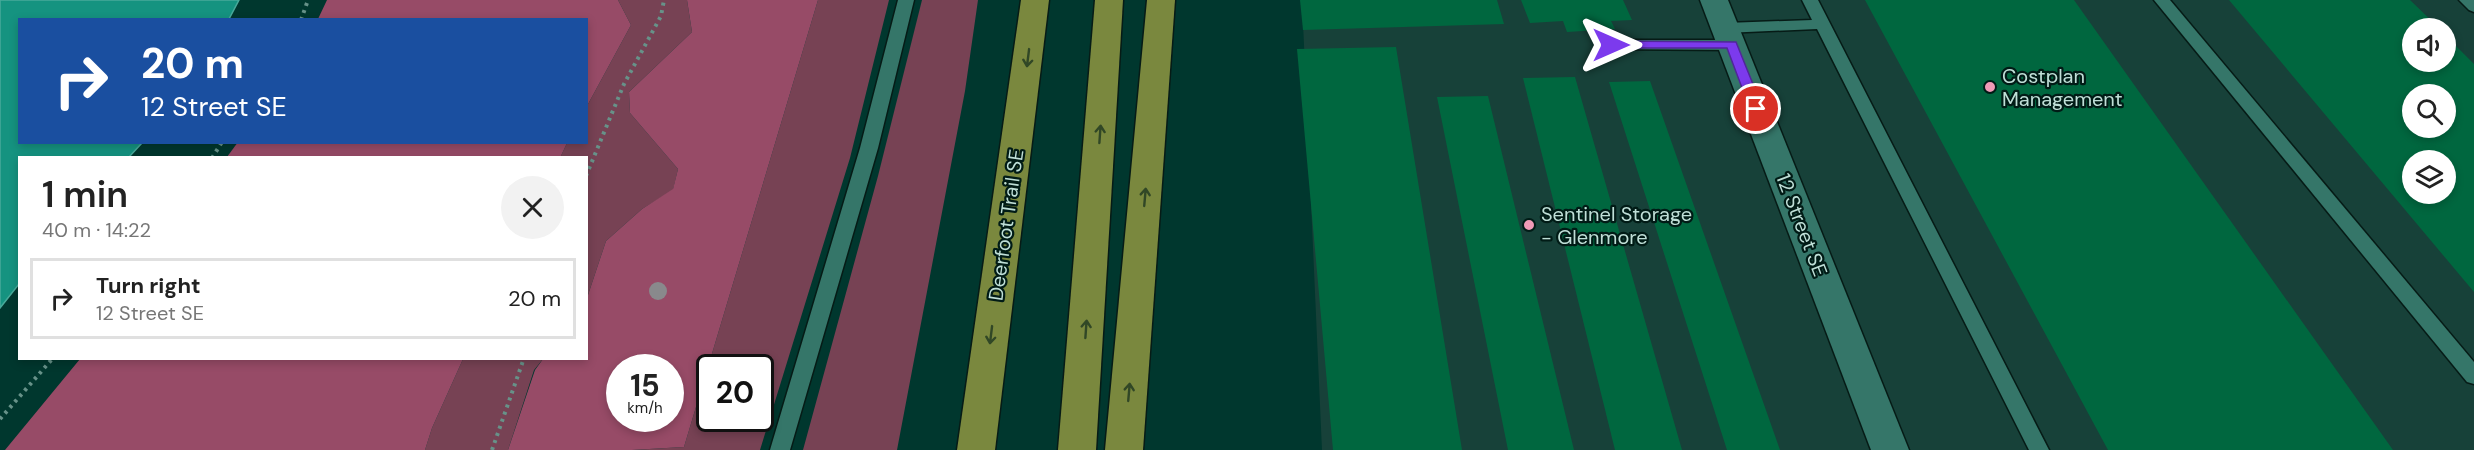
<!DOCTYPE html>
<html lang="en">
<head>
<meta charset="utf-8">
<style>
	body { margin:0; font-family:"DM Sans",sans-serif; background:#f2f2f2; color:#222; height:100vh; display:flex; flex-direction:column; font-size:22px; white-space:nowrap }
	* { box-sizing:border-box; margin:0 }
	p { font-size:20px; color:#767676 }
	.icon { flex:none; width:33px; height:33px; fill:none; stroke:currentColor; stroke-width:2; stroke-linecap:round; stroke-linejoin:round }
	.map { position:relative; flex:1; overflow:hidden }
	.details { position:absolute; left:18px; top:156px; width:570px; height:204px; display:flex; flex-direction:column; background:#fff; border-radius:0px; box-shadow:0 3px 9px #0003 }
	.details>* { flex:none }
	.guide { position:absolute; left:18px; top:18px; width:570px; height:126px; border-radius:0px; box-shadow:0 3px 9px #0003; background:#1a4fa0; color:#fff; overflow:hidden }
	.buttons { position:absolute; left:2402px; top:18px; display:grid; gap:12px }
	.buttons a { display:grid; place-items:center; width:54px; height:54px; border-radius:50%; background:#fff; box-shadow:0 3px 9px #0003; font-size:30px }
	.speed { position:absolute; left:606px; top:354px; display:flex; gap:12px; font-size:30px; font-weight:700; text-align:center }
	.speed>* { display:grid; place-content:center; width:78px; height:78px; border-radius:50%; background:#fff; box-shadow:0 3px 9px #0003; line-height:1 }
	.speed small { font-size:15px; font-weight:400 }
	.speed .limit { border:3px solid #111; border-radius:9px; background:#fff; color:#111 }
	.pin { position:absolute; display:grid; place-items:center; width:51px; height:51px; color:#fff; margin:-26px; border:3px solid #fff; border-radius:50%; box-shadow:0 2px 6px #0007 }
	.me { position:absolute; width:66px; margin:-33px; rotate:90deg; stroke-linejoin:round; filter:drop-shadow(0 0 4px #0008) }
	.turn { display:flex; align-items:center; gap:21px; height:126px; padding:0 24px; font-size:27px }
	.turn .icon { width:78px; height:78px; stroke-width:2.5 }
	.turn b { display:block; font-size:42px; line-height:51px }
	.round { display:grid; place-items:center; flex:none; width:63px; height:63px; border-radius:32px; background:#f2f2f2 }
	.headline { display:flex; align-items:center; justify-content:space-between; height:102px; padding:0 24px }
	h1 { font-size:36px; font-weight:600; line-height:45px }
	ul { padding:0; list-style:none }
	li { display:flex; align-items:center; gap:18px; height:81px; margin:0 12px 9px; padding:0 12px; border:3px solid #e0e0e0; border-radius:0px }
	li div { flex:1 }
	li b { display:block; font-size:22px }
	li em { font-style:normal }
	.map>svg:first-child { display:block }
	.built { fill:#174139; fill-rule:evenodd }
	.green { fill:#774254; fill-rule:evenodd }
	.forest { fill:#974b67; fill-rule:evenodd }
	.water { fill:#159380; stroke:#48aa9a; stroke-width:1.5 }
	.building { fill:#00673f; fill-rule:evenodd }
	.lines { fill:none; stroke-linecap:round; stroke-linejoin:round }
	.lane-casing { stroke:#061b16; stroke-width:3 }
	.street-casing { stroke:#061b16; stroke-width:3 }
	.highway-casing { stroke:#061b16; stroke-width:3 }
	.path { stroke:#679289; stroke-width:4; stroke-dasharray:3 4.5; stroke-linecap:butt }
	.lane { fill:#357669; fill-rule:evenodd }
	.street { fill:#357669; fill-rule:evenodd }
	.highway { fill:#7a883e; fill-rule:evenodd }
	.tree { fill:#89898c }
	.oneway { stroke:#314726 }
	.route { fill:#7c3aed; stroke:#51269a; stroke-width:1.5 }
	.poi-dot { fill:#f09ab6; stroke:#011b16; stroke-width:2 }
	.labels { text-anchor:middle; stroke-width:4.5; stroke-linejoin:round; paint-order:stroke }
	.poi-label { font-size:20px; fill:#bfdfd7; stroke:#011b16; text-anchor:start }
	.street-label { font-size:20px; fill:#bfdfd7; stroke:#011b16 }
</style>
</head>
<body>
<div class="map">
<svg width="2474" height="450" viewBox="0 0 2474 450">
	<rect width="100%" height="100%" fill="#00372e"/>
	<!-- built -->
	<path class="built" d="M1302,0H2474V450H1322ZM2412,28H2445V62H2412ZM2412,94H2445V128H2412ZM2412,160H2445V194H2412Z"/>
	<!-- green -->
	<g class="green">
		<polygon points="618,0 687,0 692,32 629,92 630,113 678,169 673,190 642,209 606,241 587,298 586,158 560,158 567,143 586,142 587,106 631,25"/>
		<path d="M818,0H889L850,158L760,450H632L684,447ZM710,368H760V418H710Z"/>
		<polygon points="922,0 978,0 965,91 897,450 803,450 878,176"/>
		<polygon points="463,359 543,359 534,370 508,450 425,450 432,428"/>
	</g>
	<!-- forest -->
	<g class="forest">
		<polygon points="327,0 618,0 631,25 587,106 586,20 318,19"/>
		<path d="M687,0H818L684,447L632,450H508L535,370L543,359L586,358L587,298L606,241L642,209L673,189L678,169L630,113L629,92L692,32ZM620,368H670V418H620Z"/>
		<polygon points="238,142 567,142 567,143 560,158 227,157"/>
		<polygon points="80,359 80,358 463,359 432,428 425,450 5,450"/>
	</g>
	<!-- water -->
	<polygon class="water" points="0,0 239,0 229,19 20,20 20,142 142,143 129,157 20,158 19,284 0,308"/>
	<!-- building -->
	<g class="building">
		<polygon points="1300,0 1497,0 1504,24 1303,30"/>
		<polygon points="1521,0 1623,0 1632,20 1611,21 1615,29 1567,32 1563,21 1530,23"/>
		<polygon points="1865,0 2074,0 2393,450 2108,450"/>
		<path d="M2229,0H2410L2439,28H2412V62H2445V35L2474,64V292ZM2412,94H2445V128H2412ZM2412,160H2445V194H2412Z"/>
		<polygon points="1396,47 1462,450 1333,450 1297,49"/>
		<polygon points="1575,77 1682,450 1615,450 1523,78"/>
		<polygon points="1650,81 1780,450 1727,450 1609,82"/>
		<polygon points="1488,96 1574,450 1508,450 1437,97"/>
	</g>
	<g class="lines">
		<defs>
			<g id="lane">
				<polygon points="898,0 914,0 878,148 790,450 770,450 860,148"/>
				<polygon points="1802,0 1818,0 2049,450 2029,450 1817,29 1725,33 1717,28 1725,23 1812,20"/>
				<polygon points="2154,0 2170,0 2474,362 2474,384 2467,382"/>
				<polygon points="2459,0 2474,0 2474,12 2469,10"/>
				<polygon points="1611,40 1731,40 1739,45 1731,50 1605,49 1603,45 1605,41"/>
			</g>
			<polygon id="street" points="1700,0 1728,0 1909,450 1871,450"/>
			<g id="highway">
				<polygon points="1021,0 1049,0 995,450 957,450"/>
				<polygon points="1095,0 1123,0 1096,450 1058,450"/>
				<polygon points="1147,0 1175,0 1143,450 1105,450"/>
			</g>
		</defs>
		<!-- lane casing -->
		<use href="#lane" class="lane-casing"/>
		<!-- street casing -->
		<use href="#street" class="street-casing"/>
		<!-- highway casing -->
		<use href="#highway" class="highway-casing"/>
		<!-- path -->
		<g class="path">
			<polyline points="301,20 308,0"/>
			<polyline points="212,158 222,142"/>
			<polyline points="586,176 624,84 661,16 664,0"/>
			<polyline points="0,419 53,358"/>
			<polyline points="492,450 524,358"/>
		</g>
		<!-- lane -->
		<use href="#lane" class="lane"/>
		<!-- street -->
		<use href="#street" class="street"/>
		<!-- highway -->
		<use href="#highway" class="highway"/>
	</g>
	<!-- trees -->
	<circle class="tree" cx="658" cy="291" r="9"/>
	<!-- one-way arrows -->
	<defs><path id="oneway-shaft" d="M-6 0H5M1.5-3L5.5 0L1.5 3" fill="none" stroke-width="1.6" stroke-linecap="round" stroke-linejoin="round" transform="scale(1.5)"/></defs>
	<g class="oneway">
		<use href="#oneway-shaft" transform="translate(1028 58) rotate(97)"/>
		<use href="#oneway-shaft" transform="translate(1100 134) rotate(-86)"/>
		<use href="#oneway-shaft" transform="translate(1145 197) rotate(-85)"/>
		<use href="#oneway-shaft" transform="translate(1086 329) rotate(-86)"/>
		<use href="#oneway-shaft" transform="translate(991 335) rotate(97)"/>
		<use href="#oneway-shaft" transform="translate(1129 392) rotate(-85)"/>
	</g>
	<!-- route -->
	<polygon class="route" points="1611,41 1736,42 1763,109 1756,113 1750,109 1727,48 1607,48 1605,45"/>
	<!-- markers -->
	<g class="poi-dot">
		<circle cx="1990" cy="87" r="6"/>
		<circle cx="1529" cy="225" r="6"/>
	</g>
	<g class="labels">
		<!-- poi labels -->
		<g class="poi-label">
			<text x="2002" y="83">Costplan<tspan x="2002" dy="23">Management</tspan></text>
			<text x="1541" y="221">Sentinel Storage<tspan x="1541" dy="23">- Glenmore</tspan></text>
		</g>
		<!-- street labels -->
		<g class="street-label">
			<text transform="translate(1006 225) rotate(-82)" y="7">Deerfoot Trail SE</text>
			<text transform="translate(1802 225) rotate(69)" y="7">12 Street SE</text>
		</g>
	</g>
</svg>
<div class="buttons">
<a><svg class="icon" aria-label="sound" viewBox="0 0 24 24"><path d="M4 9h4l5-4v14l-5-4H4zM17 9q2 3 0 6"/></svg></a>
<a><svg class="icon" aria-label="search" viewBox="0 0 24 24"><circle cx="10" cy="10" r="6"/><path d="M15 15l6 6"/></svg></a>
<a><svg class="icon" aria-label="layers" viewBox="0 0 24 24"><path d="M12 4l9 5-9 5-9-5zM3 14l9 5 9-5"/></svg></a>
</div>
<div class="speed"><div>15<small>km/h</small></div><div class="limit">20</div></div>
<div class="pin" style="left:1756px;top:109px;background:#d93025"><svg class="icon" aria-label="arrive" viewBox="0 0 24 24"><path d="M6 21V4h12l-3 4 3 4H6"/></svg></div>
<svg class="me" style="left:1611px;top:45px" viewBox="-20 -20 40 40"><path d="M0-17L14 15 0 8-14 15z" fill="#7c3aed" stroke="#fff" stroke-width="4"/></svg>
<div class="guide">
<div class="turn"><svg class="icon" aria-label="right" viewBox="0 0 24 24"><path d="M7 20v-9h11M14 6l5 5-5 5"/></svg><div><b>20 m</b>12 Street SE</div></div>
</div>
<section class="details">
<div class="headline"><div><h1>1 min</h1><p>40 m · 14:22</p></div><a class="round"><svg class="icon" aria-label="close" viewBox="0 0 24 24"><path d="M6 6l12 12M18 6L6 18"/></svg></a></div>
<ul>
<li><svg class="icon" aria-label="right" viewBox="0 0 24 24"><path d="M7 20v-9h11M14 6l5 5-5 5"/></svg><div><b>Turn right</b><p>12 Street SE</p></div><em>20 m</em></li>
</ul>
</section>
</div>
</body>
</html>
